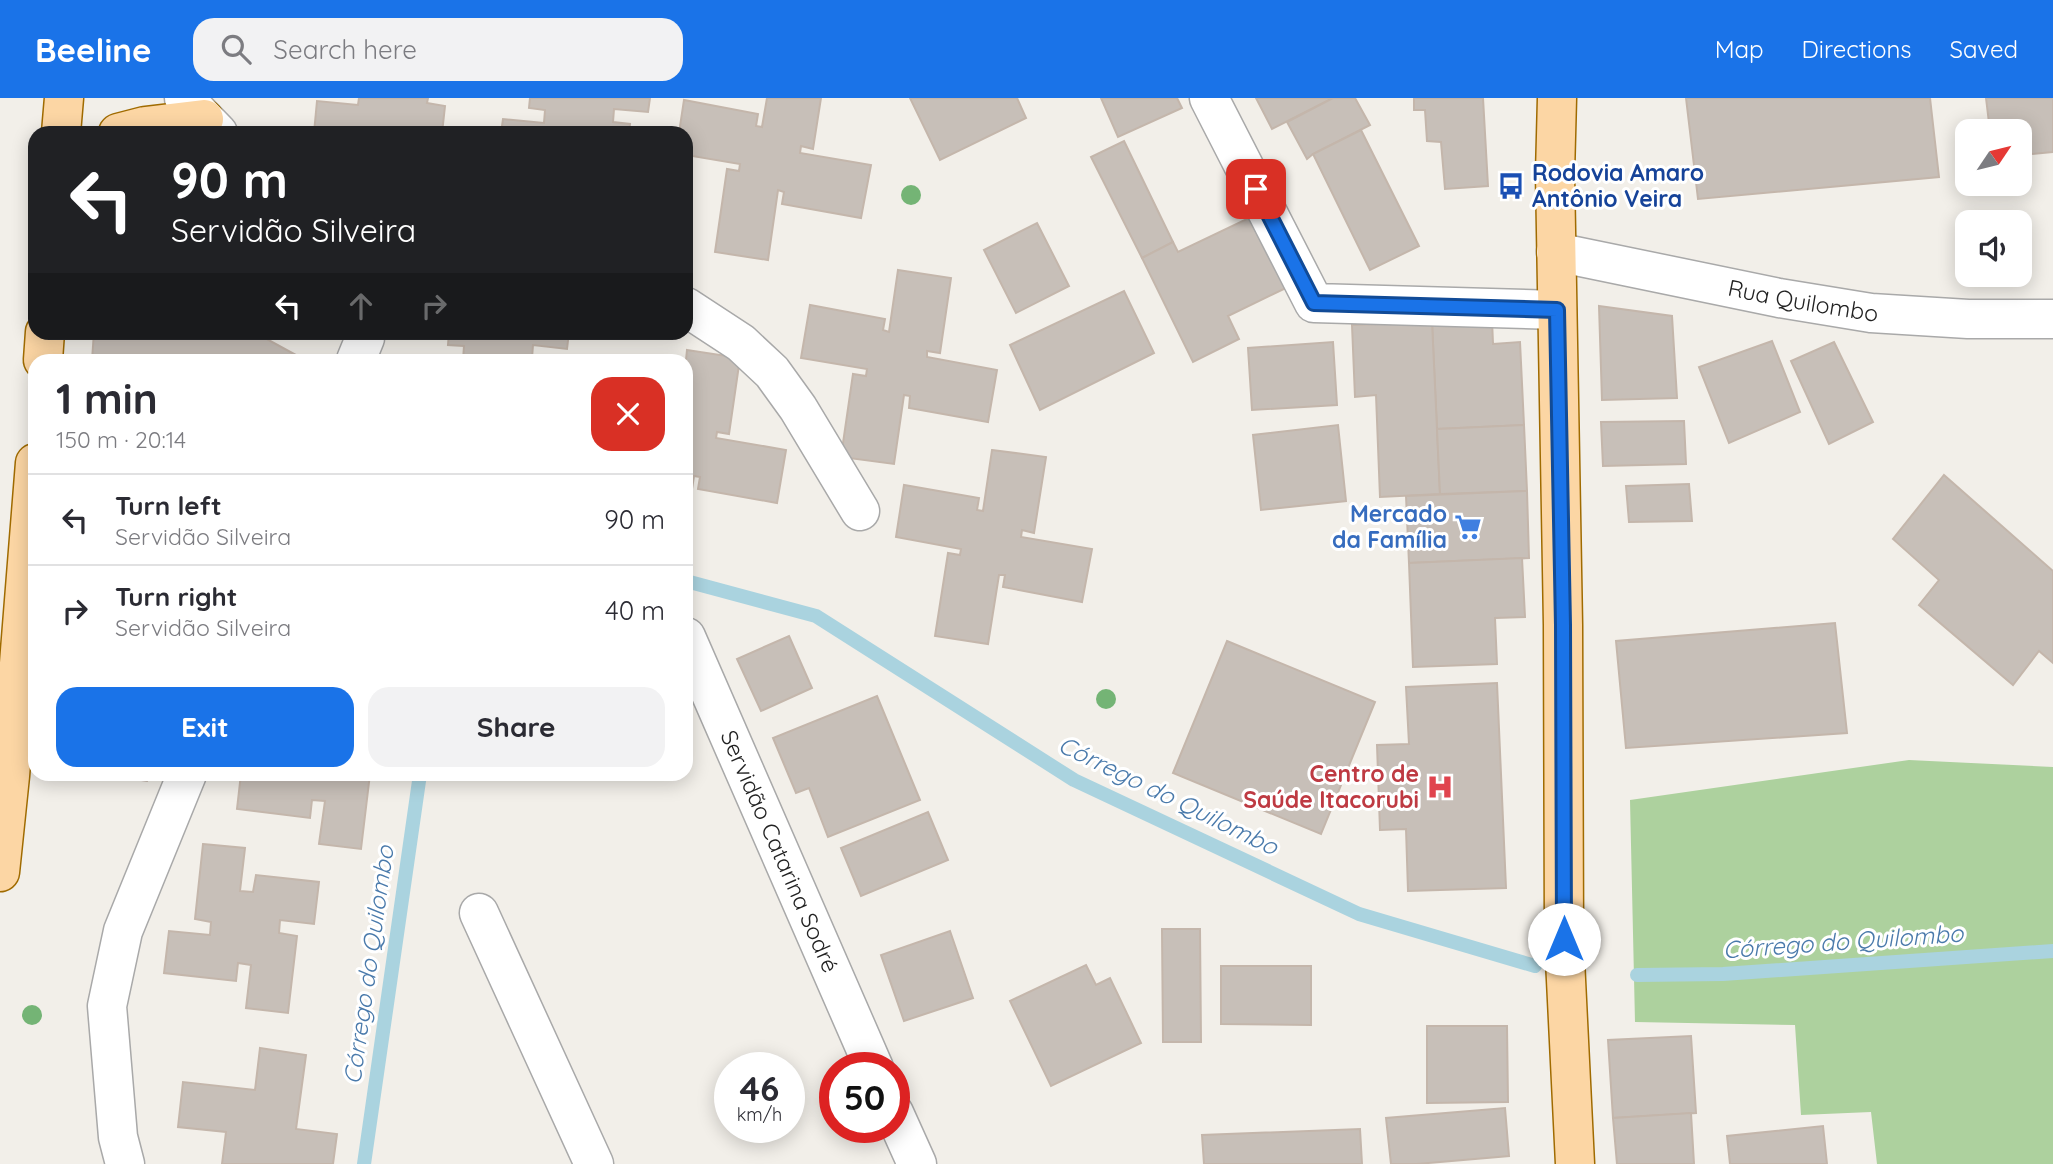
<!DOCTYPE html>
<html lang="en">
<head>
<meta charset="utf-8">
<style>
	body { margin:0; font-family:Quicksand,sans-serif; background:#f2f2f3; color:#2b2b33; height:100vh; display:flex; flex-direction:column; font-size:26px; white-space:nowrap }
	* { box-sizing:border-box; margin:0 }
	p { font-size:23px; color:#7c7c81 }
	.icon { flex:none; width:38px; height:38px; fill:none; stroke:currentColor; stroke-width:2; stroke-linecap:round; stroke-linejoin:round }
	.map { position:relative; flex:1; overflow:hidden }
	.side { position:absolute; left:28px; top:256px; width:665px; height:427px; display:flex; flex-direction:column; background:#fff; border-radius:21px; box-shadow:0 4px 18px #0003 }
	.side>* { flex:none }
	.guide { position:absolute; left:28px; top:28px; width:665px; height:214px; border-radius:21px; box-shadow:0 4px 18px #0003; background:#202124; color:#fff; overflow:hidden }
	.needle { width:46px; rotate:55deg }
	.fabs { position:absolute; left:1955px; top:21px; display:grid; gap:14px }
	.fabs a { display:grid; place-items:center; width:77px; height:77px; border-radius:14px; background:#fff; box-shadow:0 4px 18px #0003; font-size:35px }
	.speed { position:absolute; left:714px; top:954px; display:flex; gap:14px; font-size:35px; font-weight:700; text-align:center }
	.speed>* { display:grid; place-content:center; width:91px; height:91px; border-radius:50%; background:#fff; box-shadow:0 4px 18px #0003; line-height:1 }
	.speed small { font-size:18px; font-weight:400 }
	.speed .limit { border:10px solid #d22; background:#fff; color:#111 }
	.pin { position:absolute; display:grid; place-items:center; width:60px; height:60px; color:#fff; margin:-30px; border-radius:14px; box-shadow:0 4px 10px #0006 }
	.me { position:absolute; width:77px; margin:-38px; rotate:0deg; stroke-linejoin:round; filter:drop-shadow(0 0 5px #0008) }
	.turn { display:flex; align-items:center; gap:24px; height:147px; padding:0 28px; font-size:32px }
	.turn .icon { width:91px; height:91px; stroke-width:2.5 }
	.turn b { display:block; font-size:49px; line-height:60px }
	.lanes { display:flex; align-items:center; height:66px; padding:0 28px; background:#0003; justify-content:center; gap:35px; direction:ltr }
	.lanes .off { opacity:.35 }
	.round { display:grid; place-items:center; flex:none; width:74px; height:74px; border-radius:21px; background:#f2f2f3 }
	.overview { display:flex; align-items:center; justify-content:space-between; height:119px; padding:0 28px }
	h1 { font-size:42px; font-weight:700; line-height:52px }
	.button { display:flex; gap:14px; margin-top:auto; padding:14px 28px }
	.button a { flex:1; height:80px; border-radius:21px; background:#1a73e8; color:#fff; font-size:28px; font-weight:700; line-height:80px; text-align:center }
	.button a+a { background:#f2f2f3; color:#2b2b33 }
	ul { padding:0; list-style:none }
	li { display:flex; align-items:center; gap:21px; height:91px; padding:0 28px; border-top:2px solid #e1e1e2 }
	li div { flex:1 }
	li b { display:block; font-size:26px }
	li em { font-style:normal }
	header { display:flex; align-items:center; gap:42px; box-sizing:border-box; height:98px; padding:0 35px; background:#1a73e8; color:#fff }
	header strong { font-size:33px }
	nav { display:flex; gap:38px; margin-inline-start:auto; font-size:24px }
	.search { width:490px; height:63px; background:#f2f2f3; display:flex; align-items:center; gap:18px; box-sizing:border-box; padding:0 24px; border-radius:21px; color:#7c7c81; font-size:26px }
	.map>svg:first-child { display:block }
	.forest { fill:#add19e }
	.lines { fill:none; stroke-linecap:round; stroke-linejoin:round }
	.stream { stroke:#aad3df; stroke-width:14 }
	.building { fill:#c7bfb8; stroke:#c4b6ab; stroke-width:2 }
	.minor-casing { stroke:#a9a9a9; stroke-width:41 }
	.major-casing { stroke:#a06b00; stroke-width:41 }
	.minor { stroke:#fff; stroke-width:38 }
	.major { stroke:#fcd6a4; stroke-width:38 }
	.tree { fill:#74b475 }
	.route-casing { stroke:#114b97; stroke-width:18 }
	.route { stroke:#1a73e8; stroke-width:12 }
	.labels { text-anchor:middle; stroke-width:6; stroke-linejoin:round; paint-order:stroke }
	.transit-label { font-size:23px; font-weight:bold; fill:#164399; stroke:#fff; text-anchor:start }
	.street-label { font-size:23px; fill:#222; stroke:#fff }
	.shop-label { font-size:23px; font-weight:bold; fill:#366cbe; stroke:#fff; text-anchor:end }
	.health-label { font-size:23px; font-weight:bold; fill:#be3a42; stroke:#fff; text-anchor:end }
	.water-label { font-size:24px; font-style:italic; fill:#4a7aab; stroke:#fff }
</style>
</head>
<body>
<header>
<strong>Beeline</strong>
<div class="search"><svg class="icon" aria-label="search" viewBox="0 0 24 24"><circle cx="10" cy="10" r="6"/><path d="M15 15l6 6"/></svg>Search here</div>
<nav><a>Map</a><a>Directions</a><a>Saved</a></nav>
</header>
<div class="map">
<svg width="2053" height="1066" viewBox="0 0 2053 1066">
	<rect width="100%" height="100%" fill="#f2efe9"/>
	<!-- forest -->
	<polygon class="forest" points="1909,662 2053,669 2053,1066 1877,1066 1871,1014 1801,1017 1795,927 1635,924 1630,702"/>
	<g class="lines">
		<!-- stream -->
		<g class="stream">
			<polyline points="686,483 816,518 1074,682 1359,816 1535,868"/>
			<polyline points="1637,877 1723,876 2053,853"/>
			<polyline points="364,1066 420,676"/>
		</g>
	</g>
	<!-- building -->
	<g class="building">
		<polygon points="359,0 428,0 427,5 445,8 442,35 314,35 317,3 358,7"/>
		<polygon points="530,0 650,0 648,14 614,11 613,24 630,26 629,35 501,35 503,21 544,25 545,12 529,10"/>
		<polygon points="767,0 821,0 813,51 801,48 800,55 871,67 861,120 782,106 784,94 778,92 768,162 715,154 727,71 739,73 740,66 686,57 686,35 679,35 684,2 758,16 756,28 762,29"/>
		<polygon points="910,0 1017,0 1026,20 940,62"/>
		<polygon points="1101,0 1177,0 1182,10 1118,39"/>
		<polygon points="1256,0 1333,0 1272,31"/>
		<polygon points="1333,0 1355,0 1370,27 1313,56 1307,61 1287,24"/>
		<polygon points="1414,0 1483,0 1488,88 1445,91 1441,44 1427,43 1425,12 1414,12"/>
		<polygon points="1686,0 1930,0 1939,79 1698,101"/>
		<polygon points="1986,0 2053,0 2053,54 2020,57 2020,33 1990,33"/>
		<polygon points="1361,32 1419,148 1370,172 1313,56"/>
		<polygon points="1124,43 1173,144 1142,160 1091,59"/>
		<polygon points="1253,118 1288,189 1228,218 1239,241 1193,264 1142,160 1173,144 1178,154"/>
		<polygon points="1037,125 1069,188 1016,215 984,152"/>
		<polygon points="898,172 951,180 940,255 927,253 927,259 997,272 988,324 909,310 910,298 904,297 894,366 841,359 853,276 866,278 867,271 801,260 810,207 885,221 883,232 889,234"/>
		<polygon points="1124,193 1154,255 1040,312 1010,247"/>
		<polygon points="1599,208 1672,218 1677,300 1602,302"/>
		<polygon points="1492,221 1493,246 1520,244 1524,327 1437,331 1432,224"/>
		<polygon points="1432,224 1440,396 1380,399 1376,297 1355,299 1352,227"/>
		<polygon points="94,234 254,234 305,262 92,262"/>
		<polygon points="449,234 569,234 567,251 533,247 532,260 549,262 421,262 421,258 463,262 464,248 448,247"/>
		<polygon points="1772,243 1800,314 1729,345 1699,269"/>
		<polygon points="1333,244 1337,307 1252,312 1248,250"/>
		<polygon points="1834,244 1873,324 1829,346 1791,263"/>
		<polygon points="687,252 740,260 729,336 717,334 716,340 786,352 777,405 698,391 700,379 694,378 686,430 686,262"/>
		<polygon points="1684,323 1686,366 1603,368 1601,324"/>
		<polygon points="1338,327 1346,403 1261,412 1253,337"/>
		<polygon points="1524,327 1527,393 1440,396 1437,331"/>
		<polygon points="992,352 1046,359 1034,435 1022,432 1021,439 1092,451 1082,504 1003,489 1005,477 999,477 988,546 935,538 948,455 960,457 961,451 896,439 904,387 979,400 977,412 983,413"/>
		<polygon points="1944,377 2053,473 2053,565 2039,553 2013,587 1919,507 1939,482 1893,441"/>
		<polygon points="1689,386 1692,423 1629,424 1626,388"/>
		<polygon points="1527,393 1529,460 1409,465 1406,398"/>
		<polygon points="1522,460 1525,519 1495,520 1497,566 1413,569 1409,465"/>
		<polygon points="1835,525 1847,635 1626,650 1616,543"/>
		<polygon points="789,538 812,590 761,613 737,561"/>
		<polygon points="1227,543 1375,604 1321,736 1173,675"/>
		<polygon points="1497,585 1506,790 1408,793 1406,731 1380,732 1377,647 1409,646 1406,589"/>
		<polygon points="877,598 920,702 828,739 809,690 796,695 773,640"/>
		<polygon points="102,676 150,676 147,683"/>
		<polygon points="241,676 370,676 361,751 319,746 325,703 312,702 310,720 237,711"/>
		<polygon points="928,714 948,762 861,798 841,750"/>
		<polygon points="203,746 245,750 240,793 253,794 256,777 319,784 314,826 280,822 279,835 297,838 288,915 246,910 251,867 238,865 236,883 164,875 169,833 210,837 211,824 195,821"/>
		<polygon points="1162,831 1200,831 1201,944 1163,944"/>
		<polygon points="950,833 973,900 904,923 881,857"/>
		<polygon points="1086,867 1096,887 1110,880 1141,945 1051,988 1010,903"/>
		<polygon points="1221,868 1311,868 1311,927 1221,926"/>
		<polygon points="1427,928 1507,928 1508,1004 1427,1005"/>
		<polygon points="1691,938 1696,1015 1613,1020 1608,942"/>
		<polygon points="260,950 306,957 296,1031 337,1036 333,1066 222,1066 226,1034 178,1029 183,984 255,992"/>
		<polygon points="1505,1010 1509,1058 1417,1066 1391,1066 1386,1020"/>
		<polygon points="1691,1015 1694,1066 1617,1066 1613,1020"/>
		<polygon points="1823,1028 1827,1066 1730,1066 1727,1038"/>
		<polygon points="1360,1031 1362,1066 1204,1066 1202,1037"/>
	</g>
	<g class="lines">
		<defs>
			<g id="minor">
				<polyline points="184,0 218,35"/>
				<polyline points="1209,0 1314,205 1557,212"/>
				<path id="s1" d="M1556,154L1779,200L1871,215L1968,221H2053"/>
				<polyline points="686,209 741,245 772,274 798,310 860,413"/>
				<polyline points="356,262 365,240 365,234"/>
				<path id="s2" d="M686,539L874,970"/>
				<polyline points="479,815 594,1066"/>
				<polyline points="894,1015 917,1066"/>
				<polyline points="125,1066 118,1039 107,908 123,833 187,676"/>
			</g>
			<g id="major">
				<polyline points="1557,0 1555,76 1563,527 1564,841 1575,1066"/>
				<polyline points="61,35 64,0"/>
				<polyline points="118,35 145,28 204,21"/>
				<polyline points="43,262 45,234"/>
				<polyline points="0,774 10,678 35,365"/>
			</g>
		</defs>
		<!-- minor casing -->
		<use href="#minor" class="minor-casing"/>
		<!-- major casing -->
		<use href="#major" class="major-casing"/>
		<!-- minor -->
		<use href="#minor" class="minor"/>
		<!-- major -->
		<use href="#major" class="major"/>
	</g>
	<!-- trees -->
	<g class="tree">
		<circle cx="911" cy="97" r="10"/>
		<circle cx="1106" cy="601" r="10"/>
		<circle cx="32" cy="917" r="10"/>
	</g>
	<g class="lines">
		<defs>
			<polyline id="route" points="1256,91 1314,205 1557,212 1563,527 1564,841"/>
		</defs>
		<!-- route casing -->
		<use href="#route" class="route-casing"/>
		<!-- route -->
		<use href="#route" class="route"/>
	</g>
	<!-- icons -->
	<defs>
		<symbol id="bus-bare" viewBox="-9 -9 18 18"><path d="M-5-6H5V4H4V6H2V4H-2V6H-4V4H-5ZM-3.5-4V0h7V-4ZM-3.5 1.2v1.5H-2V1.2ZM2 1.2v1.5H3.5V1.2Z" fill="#1a4fb4" stroke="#fff" stroke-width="2.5" paint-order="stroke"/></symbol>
		<symbol id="supermarket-bare" viewBox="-9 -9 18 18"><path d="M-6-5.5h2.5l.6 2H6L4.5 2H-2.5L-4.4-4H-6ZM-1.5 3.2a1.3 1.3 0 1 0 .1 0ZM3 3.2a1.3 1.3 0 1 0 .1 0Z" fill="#3f7fe0" stroke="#fff" stroke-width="2.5" paint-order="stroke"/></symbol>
		<symbol id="hospital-bare" viewBox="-9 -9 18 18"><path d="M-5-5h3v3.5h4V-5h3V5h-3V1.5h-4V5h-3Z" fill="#e0444e" stroke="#fff" stroke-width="2.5" paint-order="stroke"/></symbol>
	</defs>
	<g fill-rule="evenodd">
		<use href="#bus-bare" x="1492" y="69" width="38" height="38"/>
		<use href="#supermarket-bare" x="1449" y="410" width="38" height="38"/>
		<use href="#hospital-bare" x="1421" y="670" width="38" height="38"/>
	</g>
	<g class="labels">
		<!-- transit labels -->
		<g class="transit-label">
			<text x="1532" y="83">Rodovia Amaro<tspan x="1532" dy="26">Antônio Veira</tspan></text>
		</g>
		<!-- street labels -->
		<g class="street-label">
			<text dy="8" stroke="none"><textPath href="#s1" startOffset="252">Rua Quilombo</textPath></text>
			<text dy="8" stroke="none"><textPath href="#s2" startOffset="234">Servidão Catarina Sodré</textPath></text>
		</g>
		<!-- shop labels -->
		<g class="shop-label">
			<text x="1447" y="424">Mercado<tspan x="1447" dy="26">da Família</tspan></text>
		</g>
		<!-- health labels -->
		<g class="health-label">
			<text x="1419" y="684">Centro de<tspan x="1419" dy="26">Saúde Itacorubi</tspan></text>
		</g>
		<!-- water labels -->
		<g class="water-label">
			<text transform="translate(1168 698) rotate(26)" y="8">Córrego do Quilombo</text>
			<text transform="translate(1843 844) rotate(-4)" y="8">Córrego do Quilombo</text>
			<text transform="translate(369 867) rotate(-82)" y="8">Córrego do Quilombo</text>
		</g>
	</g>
</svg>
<div class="fabs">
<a><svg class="needle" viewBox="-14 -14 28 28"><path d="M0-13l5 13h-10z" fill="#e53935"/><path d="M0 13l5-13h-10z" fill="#7c7c81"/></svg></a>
<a><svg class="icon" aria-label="sound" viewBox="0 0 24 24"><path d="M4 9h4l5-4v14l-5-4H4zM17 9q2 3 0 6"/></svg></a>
</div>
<div class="speed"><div>46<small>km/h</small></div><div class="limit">50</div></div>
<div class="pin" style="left:1256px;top:91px;background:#d93025"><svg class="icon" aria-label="arrive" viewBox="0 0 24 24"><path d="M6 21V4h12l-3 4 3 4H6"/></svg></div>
<svg class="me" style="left:1564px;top:841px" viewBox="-20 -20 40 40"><circle r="19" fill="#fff"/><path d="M0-13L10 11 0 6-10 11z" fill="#1a73e8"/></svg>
<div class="guide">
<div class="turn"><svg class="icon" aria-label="left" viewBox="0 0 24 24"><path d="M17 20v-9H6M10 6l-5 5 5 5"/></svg><div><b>90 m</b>Servidão Silveira</div></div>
<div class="lanes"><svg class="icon" aria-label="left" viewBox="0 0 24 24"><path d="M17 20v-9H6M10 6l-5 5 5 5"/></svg><svg class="icon off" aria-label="ahead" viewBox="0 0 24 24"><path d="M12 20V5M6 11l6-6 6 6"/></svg><svg class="icon off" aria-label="right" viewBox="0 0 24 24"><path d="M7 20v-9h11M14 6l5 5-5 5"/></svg></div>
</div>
<section class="side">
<div class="overview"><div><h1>1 min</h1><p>150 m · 20:14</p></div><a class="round" style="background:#d93025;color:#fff"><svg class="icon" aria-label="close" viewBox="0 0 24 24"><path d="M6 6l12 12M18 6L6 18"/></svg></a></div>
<ul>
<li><svg class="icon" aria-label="left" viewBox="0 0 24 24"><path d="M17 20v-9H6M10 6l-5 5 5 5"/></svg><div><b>Turn left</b><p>Servidão Silveira</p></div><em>90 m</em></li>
<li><svg class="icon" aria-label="right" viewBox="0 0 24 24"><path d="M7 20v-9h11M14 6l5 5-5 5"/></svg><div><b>Turn right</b><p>Servidão Silveira</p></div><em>40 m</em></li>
</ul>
<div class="button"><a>Exit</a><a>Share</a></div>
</section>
</div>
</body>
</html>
